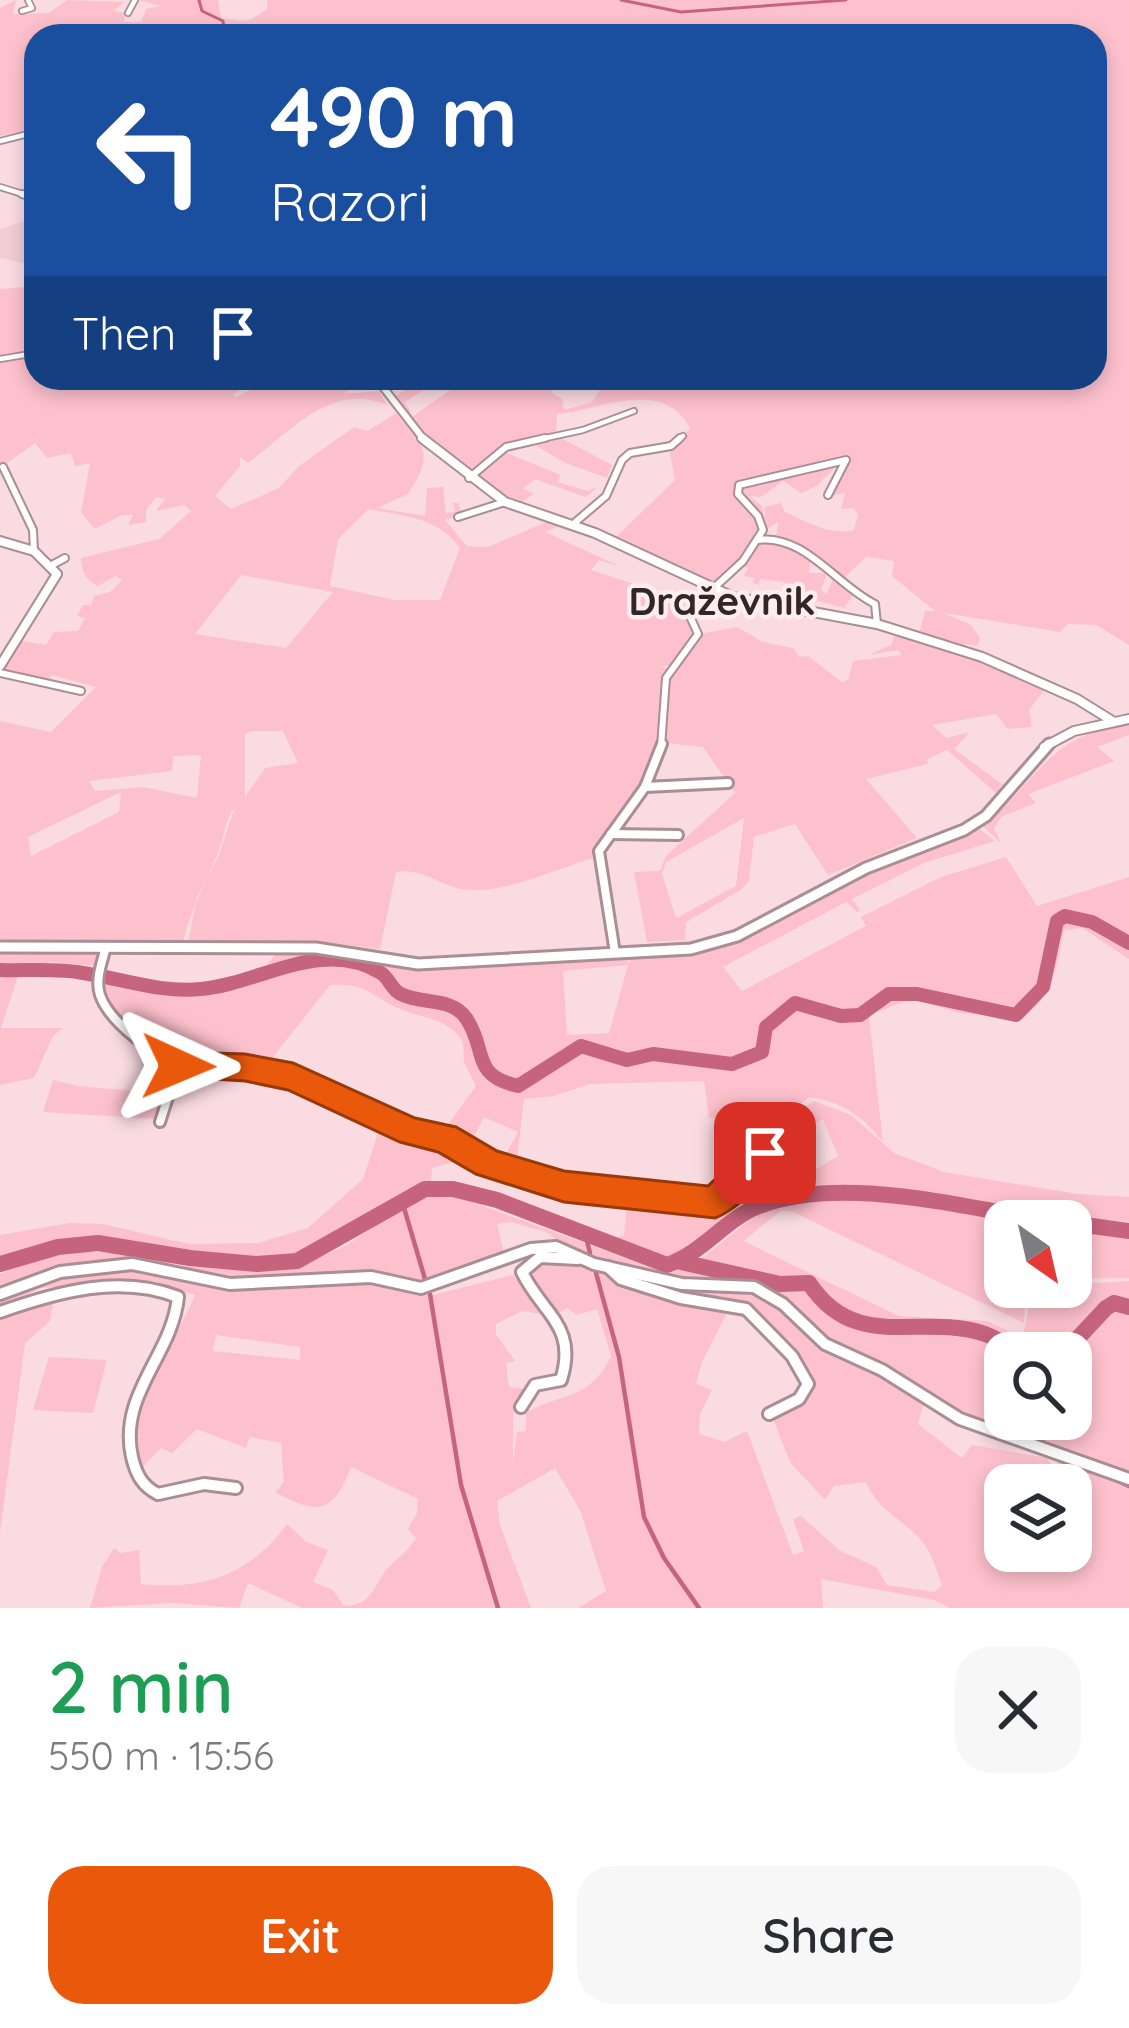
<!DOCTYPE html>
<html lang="en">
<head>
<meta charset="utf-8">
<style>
	body { margin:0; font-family:Quicksand,sans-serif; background:#f7f7f7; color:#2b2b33; height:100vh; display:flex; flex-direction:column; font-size:45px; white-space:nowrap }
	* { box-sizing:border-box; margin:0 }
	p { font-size:39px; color:#7c7c81 }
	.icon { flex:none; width:66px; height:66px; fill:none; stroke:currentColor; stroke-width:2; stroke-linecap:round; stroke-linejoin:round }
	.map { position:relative; height:1608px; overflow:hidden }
	.details { display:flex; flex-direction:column; background:#fff; flex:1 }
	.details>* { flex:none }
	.hud { position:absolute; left:24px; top:24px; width:1083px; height:366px; border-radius:36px; box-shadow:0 6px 18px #0003; background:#1a4fa0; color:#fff; overflow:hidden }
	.needle { width:78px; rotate:146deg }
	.controls { position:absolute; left:984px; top:1200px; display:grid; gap:24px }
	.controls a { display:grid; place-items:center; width:108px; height:108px; border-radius:24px; background:#fff; box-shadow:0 6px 18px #0003; font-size:60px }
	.pin { position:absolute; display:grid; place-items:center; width:102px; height:102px; color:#fff; margin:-51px; border-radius:24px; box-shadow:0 6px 18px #0006 }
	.me { position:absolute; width:132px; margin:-66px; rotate:91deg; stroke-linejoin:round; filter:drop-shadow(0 0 9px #0008) }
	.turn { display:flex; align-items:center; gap:42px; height:252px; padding:0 48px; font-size:54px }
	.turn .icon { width:156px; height:156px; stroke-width:2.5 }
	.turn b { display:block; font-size:84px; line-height:102px }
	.then { display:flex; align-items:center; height:114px; padding:0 48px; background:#0003; gap:24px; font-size:45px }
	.round { display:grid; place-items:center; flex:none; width:126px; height:126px; border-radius:36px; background:#f7f7f7 }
	.headline { display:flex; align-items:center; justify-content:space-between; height:204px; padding:0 48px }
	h1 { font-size:72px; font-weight:600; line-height:90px; color:#1e9e55 }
	.cta { display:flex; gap:24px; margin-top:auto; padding:24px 48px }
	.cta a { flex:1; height:138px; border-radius:36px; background:#ea580c; color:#fff; font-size:48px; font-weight:600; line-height:138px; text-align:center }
	.cta a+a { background:#f7f7f7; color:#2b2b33 }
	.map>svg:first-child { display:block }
	.built { fill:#f2cdd4 }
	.green { fill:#fdc1cd; fill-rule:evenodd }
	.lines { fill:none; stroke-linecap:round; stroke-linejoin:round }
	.stream-far1 { stroke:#c6637d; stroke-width:3 }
	.stream { stroke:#c6637d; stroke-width:4.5 }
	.river-far1 { stroke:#c6637d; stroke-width:14 }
	.river { stroke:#c6637d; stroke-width:16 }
	.minor-far3-casing { stroke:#a98e93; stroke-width:8 }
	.minor-far2-casing { stroke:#a98e93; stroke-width:10 }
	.minor-far1-casing { stroke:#a98e93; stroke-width:14 }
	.minor-casing { stroke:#a98e93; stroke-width:16 }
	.tertiary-far3-casing { stroke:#a98e93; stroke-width:8 }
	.tertiary-far2-casing { stroke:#a98e93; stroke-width:10 }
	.tertiary-far1-casing { stroke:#a98e93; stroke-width:12 }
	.tertiary-casing { stroke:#a98e93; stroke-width:15 }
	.minor-far3 { stroke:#fff; stroke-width:4.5 }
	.minor-far2 { stroke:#fff; stroke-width:6 }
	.minor-far1 { stroke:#fff; stroke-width:8 }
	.minor { stroke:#fff; stroke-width:10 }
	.tertiary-far3 { stroke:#fff; stroke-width:4.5 }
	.tertiary-far2 { stroke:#fff; stroke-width:6 }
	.tertiary-far1 { stroke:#fff; stroke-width:8 }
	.tertiary { stroke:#fff; stroke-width:9 }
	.route { fill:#ea580c; stroke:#983908; stroke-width:3 }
	.labels { text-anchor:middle; stroke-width:9; stroke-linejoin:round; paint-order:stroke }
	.quarter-label { font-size:39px; font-weight:bold; fill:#312628; stroke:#feecef }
</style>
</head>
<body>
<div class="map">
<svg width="1129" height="1608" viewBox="0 0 1129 1608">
	<rect width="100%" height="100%" fill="#f9dbe1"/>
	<!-- built -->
	<polygon class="built" points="36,217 36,261 26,264 0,258 0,229"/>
	<!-- green -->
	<g class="green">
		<path d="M16,0L13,14L49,13L67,0L124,2L114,11L126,13L124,22H141L146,9L161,6L138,0H218L221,18C249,21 243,25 267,9V0H1129V645L1096,625L1068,624L1060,632L944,613L971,625L980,638L977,646L965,644L963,648L919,634L925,611H935L892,576L894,561L866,557L840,582L817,563H810L809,573H827L821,590L826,594L833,579L853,595L844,608L798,595L796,607L756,599L759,591L790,592L784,582L760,579L759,585L753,583L754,578L744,576L748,568L740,566L757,543L776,538L778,522L764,531L765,507L781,503L785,512C806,521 828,536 854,530L858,514L853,508L841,509L845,493L830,496L848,460L766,475L840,462L818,485L796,496L801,493L783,481L761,497L749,496L762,506L764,522L739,490L760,477L737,484L735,492L757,517L761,530L747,552L715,586L605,535L616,537L675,480L670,453L690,428C663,376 597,411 557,414L556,435L581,433L561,438L612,465L607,478L565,463L527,440L517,442L474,474L436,447L392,398L425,378H442L405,402L413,416L468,378H552V393L562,399L564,410L592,402L601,388L595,378H1095V36H36V128L0,136V8Z"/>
		<polygon points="36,286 36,352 0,358 0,289"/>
		<path d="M36,353V378H259L232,395L237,397L272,378H321L310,386L338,378V387H351L344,394L379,391L387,405C332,381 291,431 248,463L240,457V466L215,496L231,509L279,488L299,466L354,427L368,431L396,413C425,446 435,453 408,494L377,508L425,516L427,488L443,487L446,513L455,512L453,503H458L462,514L445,520L467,546L488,547L551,520L563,525L545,532L621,567L599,560L591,570L693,603L686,615L696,633L669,666H661L667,669L662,745L597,857C558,868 508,893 468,890C441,888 425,867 396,872L380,949L318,941L188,943L197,897L219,855L235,807C224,821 225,836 218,852C206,884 189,910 183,944H0V721L51,732L96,687L52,675L46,682L0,668L22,641L46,645L54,632L78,631L85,618L77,616L83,605H91L94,596L110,592L122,580L116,576L98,586C85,579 82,572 81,558L159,539L191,511L185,505L156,511L165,499L156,497L146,510V522L128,525L133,515H122L95,529L81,513L90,463L75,466L71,453L47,458L35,443L0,468V360ZM369,509C403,516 439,517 460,548L440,600H395L330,586L338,539ZM241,575L333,592L286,648L195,634ZM251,731H283L298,763L265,768L245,797V734ZM201,755L197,798L143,787L95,791L89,781L172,771L173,756ZM121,792L119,812L31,856L28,837Z"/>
		<polygon points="501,451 561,475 557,482 588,491 598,487 585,497 535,479 523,488 534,494 520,503 509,502 476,479"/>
		<path d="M737,627L763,642L793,648L799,657L808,656L842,682L848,680L853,661L902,655L898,650L868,655L891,645L896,632L985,660L1045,689L1029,710L1032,727L1007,729L997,714L932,725L946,738L970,732L954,749L1002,784L996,793L947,750L927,759L928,764L866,779L917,838L828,875L795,824L754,837L749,881L742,889L686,922L685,940L647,942L634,872L660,871L666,856L735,793L703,747L666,743L667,681L700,634ZM744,818L736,886L676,918L662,874L666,862Z"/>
		<path d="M1129,726V735L1097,747L1114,761L1028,794L1036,803L1001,817L994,829L1001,843L983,826C1035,785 1052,729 1129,726Z"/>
		<path d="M978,828L995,841L924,863L852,899L860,910L857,912L846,902L723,967L742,991L866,926L861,917L941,877L1006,857L1037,906L1129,877V959L1082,928L1064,930C1058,965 1052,997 1022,1019L960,1013L912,999L869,1015L883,1142C864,1117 841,1101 809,1097L791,1111L709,1118L704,1081L590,1084L554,1096L524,1099L516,1170L476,1150L478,1145L504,1157L518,1132L484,1117L470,1144L441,1134L476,1086L464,1062L463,1042C447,1018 428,1020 403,1010C371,998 370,982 330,985L265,1067C240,1064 214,1067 189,1064C171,1062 115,1017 107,1001C103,993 102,982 102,973L147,986H200L266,966L276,954L300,950L422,968L626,956L629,964L630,956L698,951L737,940L848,880ZM628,965L609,1033L567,1035L563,971Z"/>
		<polygon points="0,950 96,950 101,956 100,966 49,962 19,973 1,1028 63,1028 53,1036 34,1078 0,1085"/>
		<polygon points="53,1080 78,1086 168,1094 156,1119 43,1112"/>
		<polygon points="814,1101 851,1115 894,1153 944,1172 1078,1194 1129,1197 1129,1222 798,1187 734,1213 675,1256 664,1257 617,1238 624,1235 628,1196 653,1197 652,1212 673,1214 675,1201 713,1205 737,1186 751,1199 778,1181 794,1182 838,1156 823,1119 814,1125 794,1114"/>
		<path d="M382,1121L462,1149L454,1162L432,1168L431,1183C385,1190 341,1246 293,1256C228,1269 163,1240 99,1238C64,1237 33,1248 0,1258V1235L70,1223L103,1224L189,1244L258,1243L308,1228L363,1179Z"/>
		<path d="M450,1194L666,1273C704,1269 734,1224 770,1209C827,1186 951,1210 1013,1221H1005V1287H1026L1024,1323L791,1211H781L743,1241L899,1316L987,1321L1023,1338L1032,1287L1129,1281V1475L979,1424L831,1345L775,1292L754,1283L682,1282L602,1262L568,1248L546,1232L511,1222L497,1224L504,1253L423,1285L230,1281L148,1262H119L56,1270L0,1285V1274L50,1254L71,1251L135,1254L178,1266L298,1267L347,1245L396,1211L431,1196ZM1005,1353H1071V1419H1005Z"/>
		<polygon points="1071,1229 1129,1236 1129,1278 1071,1279"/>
		<path d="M531,1261L597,1268L632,1285L750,1315L745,1318L727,1313L702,1362L696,1384L712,1390L700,1414L699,1434L724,1442L747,1431L793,1555L804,1551L793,1519L801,1516L839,1550L876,1567L887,1585L935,1592L942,1585C936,1569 932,1552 920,1539C903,1519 879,1512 866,1482L834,1486L825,1500L790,1462L773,1419L810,1385L761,1318L615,1273L753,1290L771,1298L808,1334L925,1398L918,1424L962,1458L972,1445L1047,1458L1063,1485H1005V1551H1071V1516L1079,1526L1091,1520L1053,1455L1129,1483V1608H950L934,1600L821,1579L823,1608H578L606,1591L580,1510L555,1468L497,1501L500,1525L531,1608H302L248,1583L239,1608L172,1603L90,1608L102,1567L114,1548L121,1553L139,1550L141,1584C202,1591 250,1575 287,1524L306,1542L328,1550L313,1582L333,1590L344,1606C374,1605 373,1585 388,1568C398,1557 408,1552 416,1538L408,1529L417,1513L418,1499L351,1467C333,1515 317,1515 275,1492L284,1482L281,1443L250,1437L246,1448L197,1429L172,1453L161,1448L139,1470C120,1405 172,1352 195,1295L154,1281L40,1288L0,1309V1298L40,1279L126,1267L181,1279H371L433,1295L513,1275L554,1316L522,1311L496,1324V1334L515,1361L506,1363L509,1387L527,1389L513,1413V1464L517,1432L526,1431V1413C560,1392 589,1402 611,1356L597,1309L577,1315L567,1308L557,1314L525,1277ZM216,1335L300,1347V1360L213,1351Z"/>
		<polygon points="54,1298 50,1321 25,1343 0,1533 0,1318"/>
		<polygon points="49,1357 107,1360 93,1413 33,1410"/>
	</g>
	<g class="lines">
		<!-- stream-far1 -->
		<g class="stream-far1">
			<polyline points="199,0 202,11 223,21 225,36"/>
			<polyline points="621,0 681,12 846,0"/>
		</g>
		<!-- stream -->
		<g class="stream">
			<polyline points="402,1201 425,1279"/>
			<polyline points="586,1237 590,1253"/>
			<polyline points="596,1273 619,1357 644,1517 664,1558 699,1608"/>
			<polyline points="430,1294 461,1485 498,1608"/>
			<polyline points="1036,1419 1043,1442"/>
			<polyline points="1114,1479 1129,1486"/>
		</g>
		<!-- river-far1 -->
		<path class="river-far1" d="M0,970C27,971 56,968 83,973C124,979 159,993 201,989C259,984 322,937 381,973C388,977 391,988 399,993C419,1005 451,996 466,1018C488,1050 470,1075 518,1086L581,1046L627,1060L653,1054L732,1064L762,1052L766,1027L795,1003L841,1016L860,1015L889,994H917L1016,1015L1043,987L1057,921L1065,916L1092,922L1129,943"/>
		<!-- river -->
		<g class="river">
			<polyline points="1071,1223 1129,1231"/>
			<path d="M681,1262L780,1284L809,1283C856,1354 920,1312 985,1334C997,1338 1008,1347 1019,1353"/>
			<path d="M0,1264L58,1247L98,1243L190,1258L257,1264L297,1261L425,1189H453L497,1200L667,1265C703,1253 725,1219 759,1206C843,1174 965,1208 1051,1221"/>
			<polyline points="1064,1353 1106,1308 1114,1303 1129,1307"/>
		</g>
		<defs>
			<g id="minor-far3">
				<polyline points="22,11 32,8 28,0"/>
				<polyline points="128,13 135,0"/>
				<polyline points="0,141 36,132"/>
				<polyline points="0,359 36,353"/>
				<polyline points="532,441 583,430 634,411"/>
				<polyline points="676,441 683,436"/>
			</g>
			<g id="minor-far2">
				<polyline points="3,467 33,530 34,551"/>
				<polyline points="469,478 506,447 545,438"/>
				<polyline points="458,517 505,502"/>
				<polyline points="572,525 606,496 622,460 630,453 671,446 680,438"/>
				<path d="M757,540C804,533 836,585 875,604L877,624"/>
				<polyline points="52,565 65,558"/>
				<polyline points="0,673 81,691"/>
				<polyline points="661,747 666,678 698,634 688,612 743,561 763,530 758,516 738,494 739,485 846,460 828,495"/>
			</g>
			<g id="minor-far1">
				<polyline points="645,787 728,783"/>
				<polyline points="611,834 678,835"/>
				<path d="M106,947C102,962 95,980 100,995C110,1024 153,1052 178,1066L160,1122"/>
				<polyline points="615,953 599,851 645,787 662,744"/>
				<polyline points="178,1066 245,1067 293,1077 407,1130"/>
			</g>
			<g id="minor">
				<polyline points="401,1127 445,1138 488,1164 564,1187 715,1202 765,1153"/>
				<polyline points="608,1267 621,1279 681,1298 746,1309 792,1356 808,1384 799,1399 769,1414"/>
				<polyline points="0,1294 60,1272 132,1264 230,1284 371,1277 421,1288 531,1249 556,1247 594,1264 682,1284 754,1287 783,1304 825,1344 882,1370 960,1419 1129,1479"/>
				<path d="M0,1312C57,1292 120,1274 178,1297C172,1356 118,1394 132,1457C136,1474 142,1486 158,1494L204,1484L236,1488"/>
				<path d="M521,1407L535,1385L561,1380C578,1326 543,1315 522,1272L540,1257L578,1259"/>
			</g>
			<polyline id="tertiary-far3" points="0,187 32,197"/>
			<g id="tertiary-far2">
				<polyline points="22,194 36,198"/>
				<polyline points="376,378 425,441"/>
			</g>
			<g id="tertiary-far1">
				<polyline points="422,438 505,502 595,533 733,597 877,624 982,657 1077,699 1114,722"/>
				<polyline points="0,541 34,551 57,574 0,666"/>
				<polyline points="1044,747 1074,731 1129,719"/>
			</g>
			<polyline id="tertiary" points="0,947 316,948 418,964 691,949 737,936 866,868 964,830 986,816 1049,744"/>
		</defs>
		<!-- minor-far3 casing -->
		<use href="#minor-far3" class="minor-far3-casing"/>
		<!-- minor-far2 casing -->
		<use href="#minor-far2" class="minor-far2-casing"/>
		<!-- minor-far1 casing -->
		<use href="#minor-far1" class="minor-far1-casing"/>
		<!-- minor casing -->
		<use href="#minor" class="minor-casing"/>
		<!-- tertiary-far3 casing -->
		<use href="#tertiary-far3" class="tertiary-far3-casing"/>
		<!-- tertiary-far2 casing -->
		<use href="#tertiary-far2" class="tertiary-far2-casing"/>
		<!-- tertiary-far1 casing -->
		<use href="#tertiary-far1" class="tertiary-far1-casing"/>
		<!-- tertiary casing -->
		<use href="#tertiary" class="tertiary-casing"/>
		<!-- minor-far3 -->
		<use href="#minor-far3" class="minor-far3"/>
		<!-- minor-far2 -->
		<use href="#minor-far2" class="minor-far2"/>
		<!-- minor-far1 -->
		<use href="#minor-far1" class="minor-far1"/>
		<!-- minor -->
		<use href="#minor" class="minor"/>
		<!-- tertiary-far3 -->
		<use href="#tertiary-far3" class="tertiary-far3"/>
		<!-- tertiary-far2 -->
		<use href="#tertiary-far2" class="tertiary-far2"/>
		<!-- tertiary-far1 -->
		<use href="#tertiary-far1" class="tertiary-far1"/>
		<!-- tertiary -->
		<use href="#tertiary" class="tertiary"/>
	</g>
	<!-- route -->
	<path class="route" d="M178,1052L245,1054L293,1063L415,1118L456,1127L497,1151L564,1171L708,1186L753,1143L765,1138L777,1143L782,1153C771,1176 738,1209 715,1218L564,1202L476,1174L438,1152L400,1142L288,1090L245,1081L167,1076L162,1066L167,1056Z"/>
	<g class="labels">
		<!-- quarter labels -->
		<g class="quarter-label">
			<text x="722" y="615">Draževnik</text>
		</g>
	</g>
</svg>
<div class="controls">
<a><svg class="needle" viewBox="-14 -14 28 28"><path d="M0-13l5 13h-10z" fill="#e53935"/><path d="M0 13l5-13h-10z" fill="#7c7c81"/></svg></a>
<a><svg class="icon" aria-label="search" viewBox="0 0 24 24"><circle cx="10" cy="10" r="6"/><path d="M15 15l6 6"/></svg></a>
<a><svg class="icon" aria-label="layers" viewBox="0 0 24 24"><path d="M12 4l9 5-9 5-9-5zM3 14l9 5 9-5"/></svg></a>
</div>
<div class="pin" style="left:765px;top:1153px;background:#d93025"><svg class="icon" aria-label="arrive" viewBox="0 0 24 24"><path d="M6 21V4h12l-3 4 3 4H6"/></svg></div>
<svg class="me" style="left:178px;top:1066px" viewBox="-20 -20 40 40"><path d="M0-17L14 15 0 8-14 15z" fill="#ea580c" stroke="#fff" stroke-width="4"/></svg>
<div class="hud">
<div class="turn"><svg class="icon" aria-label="left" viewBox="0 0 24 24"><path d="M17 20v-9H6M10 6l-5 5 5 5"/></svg><div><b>490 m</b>Razori</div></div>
<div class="then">Then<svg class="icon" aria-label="arrive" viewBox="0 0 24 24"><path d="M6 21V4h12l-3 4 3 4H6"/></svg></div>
</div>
</div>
<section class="details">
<div class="headline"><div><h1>2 min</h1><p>550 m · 15:56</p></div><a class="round"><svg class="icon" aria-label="close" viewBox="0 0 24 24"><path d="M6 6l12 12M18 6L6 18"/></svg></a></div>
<div class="cta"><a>Exit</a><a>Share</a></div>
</section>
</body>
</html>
